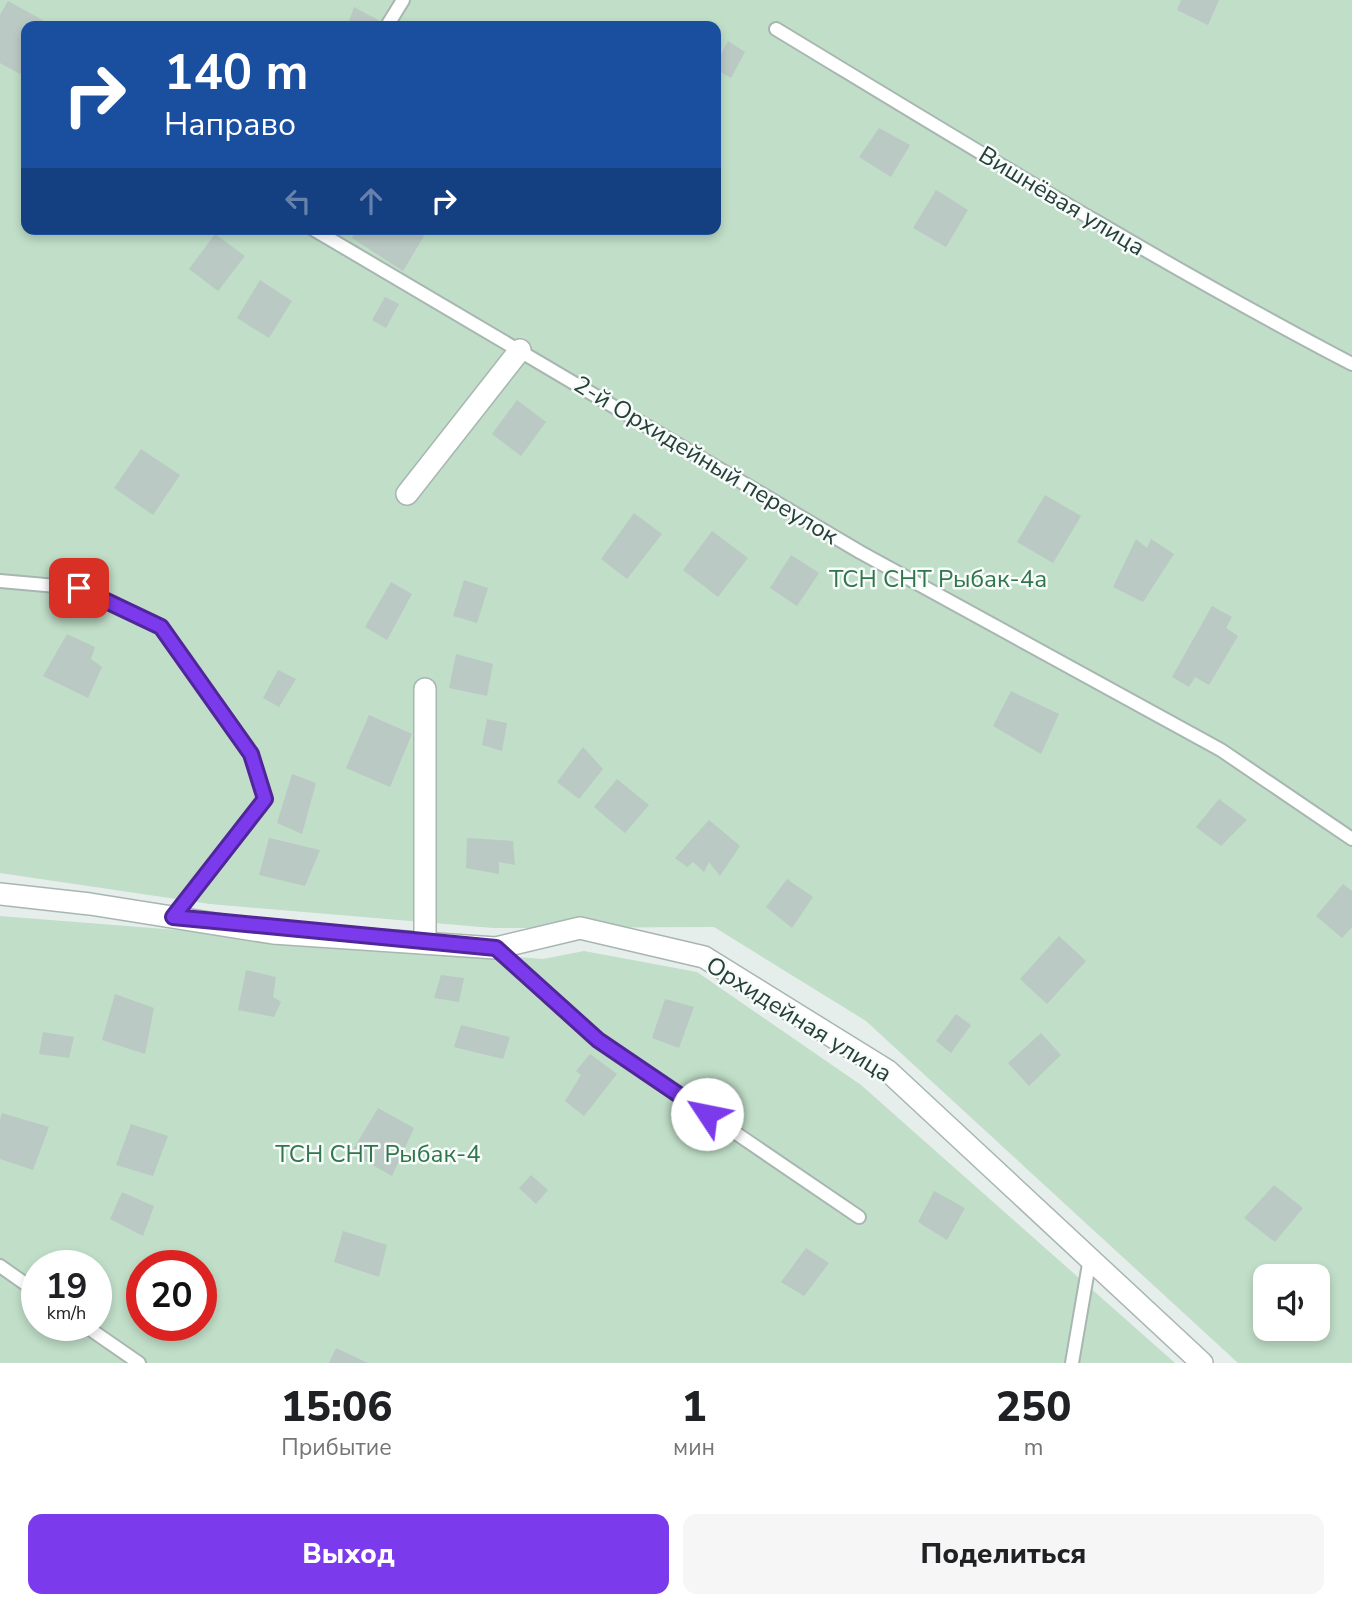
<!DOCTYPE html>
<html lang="ru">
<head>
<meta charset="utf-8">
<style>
	body { margin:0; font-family:"Nunito Sans",sans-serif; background:#f6f6f6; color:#202124; height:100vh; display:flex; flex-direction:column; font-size:26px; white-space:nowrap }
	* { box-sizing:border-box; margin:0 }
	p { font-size:23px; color:#757577 }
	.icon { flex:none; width:38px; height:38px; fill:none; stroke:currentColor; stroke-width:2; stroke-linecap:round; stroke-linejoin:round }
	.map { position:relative; height:1363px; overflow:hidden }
	.panel { display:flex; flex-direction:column; background:#fff; flex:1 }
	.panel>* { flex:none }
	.top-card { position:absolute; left:21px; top:21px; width:700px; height:214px; border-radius:14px; box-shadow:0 4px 10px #0003; background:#1a4fa0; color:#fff; overflow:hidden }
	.tools { position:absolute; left:1253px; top:1264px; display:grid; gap:14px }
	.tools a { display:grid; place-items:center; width:77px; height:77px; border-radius:14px; background:#fff; box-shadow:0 4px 10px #0003; font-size:35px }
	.speed { position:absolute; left:21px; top:1250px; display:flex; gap:14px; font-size:35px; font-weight:700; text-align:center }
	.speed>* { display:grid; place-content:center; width:91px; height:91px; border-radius:50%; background:#fff; box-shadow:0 4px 10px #0003; line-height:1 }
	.speed small { font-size:18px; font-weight:400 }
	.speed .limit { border:10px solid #d22; background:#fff; color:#111 }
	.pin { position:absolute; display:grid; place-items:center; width:60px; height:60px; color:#fff; margin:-30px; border-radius:14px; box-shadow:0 4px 10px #0006 }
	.me { position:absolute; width:77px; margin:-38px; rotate:304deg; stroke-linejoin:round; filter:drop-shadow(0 0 5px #0008) }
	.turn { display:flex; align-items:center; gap:24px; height:147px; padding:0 28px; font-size:32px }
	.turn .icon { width:91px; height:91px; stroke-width:2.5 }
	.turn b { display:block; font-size:49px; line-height:60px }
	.lanes { display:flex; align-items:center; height:66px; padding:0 28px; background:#0003; justify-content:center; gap:35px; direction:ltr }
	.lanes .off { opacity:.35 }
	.eta { display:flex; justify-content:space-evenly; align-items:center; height:119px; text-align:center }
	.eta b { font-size:42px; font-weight:800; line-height:49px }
	.primary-button { display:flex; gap:14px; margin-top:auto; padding:14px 28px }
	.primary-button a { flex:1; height:80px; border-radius:14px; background:#7c3aed; color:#fff; font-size:28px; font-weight:800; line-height:80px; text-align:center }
	.primary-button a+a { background:#f6f6f6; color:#202124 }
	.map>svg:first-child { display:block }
	.green { fill:#c0dec8; fill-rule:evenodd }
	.building { fill:#bbc9c4 }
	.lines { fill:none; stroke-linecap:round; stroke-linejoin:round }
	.lane-casing { stroke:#a8b6b2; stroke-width:16 }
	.street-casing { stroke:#a8b6b2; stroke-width:24 }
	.lane { stroke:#fff; stroke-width:12 }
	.street { stroke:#fff; stroke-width:21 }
	.route-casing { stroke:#51269a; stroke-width:18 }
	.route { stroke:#7c3aed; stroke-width:12 }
	.labels { text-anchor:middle; stroke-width:5; stroke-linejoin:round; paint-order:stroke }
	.street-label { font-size:24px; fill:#254039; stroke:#f7fbf9 }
	.park-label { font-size:24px; fill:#30764c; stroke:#f7fbf9 }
</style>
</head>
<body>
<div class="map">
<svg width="1352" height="1363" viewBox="0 0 1352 1363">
	<rect width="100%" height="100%" fill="#e6eeeb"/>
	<!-- green -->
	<g class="green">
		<path d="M0,0H1352V1363H1238L866,1021L714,927L493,928L210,904L0,873ZM26,26H716V229H26ZM1265,1276H1318V1328H1265Z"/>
		<path d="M0,916L543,959L584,951L697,972L861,1085L1175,1363H0ZM37,1265H96V1325H37ZM142,1265H201V1325H142Z"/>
	</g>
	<!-- building -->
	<g class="building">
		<polygon points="1181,0 1219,0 1208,25 1177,10"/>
		<polygon points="8,1 48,23 46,26 26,26 26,63 20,74 0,63 0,15"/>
		<polygon points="354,7 378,20 375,26 347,26"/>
		<polygon points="728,41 745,52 731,78 716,69 716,63"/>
		<polygon points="879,128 910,145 891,177 859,157"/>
		<polygon points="936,190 968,210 946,247 913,228"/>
		<polygon points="357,229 413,229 424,236 403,271 352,238"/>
		<polygon points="215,234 245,256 218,291 189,269"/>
		<polygon points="260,280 292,301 269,338 237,318"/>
		<polygon points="385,297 399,304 386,328 372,320"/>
		<polygon points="517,400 546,422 521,456 492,434"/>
		<polygon points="141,449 180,475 153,515 114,488"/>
		<polygon points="1045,495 1081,516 1053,563 1017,542"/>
		<polygon points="634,513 662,534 627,579 601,559"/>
		<polygon points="712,531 748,558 718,597 683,570"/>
		<polygon points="1136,539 1147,548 1151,539 1174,554 1143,602 1113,587"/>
		<polygon points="791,555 819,573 797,606 770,588"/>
		<polygon points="464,580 488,588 477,623 453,616"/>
		<polygon points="391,582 412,594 387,640 365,627"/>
		<polygon points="1212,606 1232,617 1226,628 1238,636 1209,685 1195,677 1189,687 1172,677"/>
		<polygon points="67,634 95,647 91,659 102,667 88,698 43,676"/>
		<polygon points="456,654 493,664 487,696 449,688"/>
		<polygon points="278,670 296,679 279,707 263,698"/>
		<polygon points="1011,691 1059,714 1041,754 993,726"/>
		<polygon points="369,715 412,734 390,787 346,768"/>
		<polygon points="487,719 507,723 502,751 482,745"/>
		<polygon points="583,747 603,769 579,799 557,782"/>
		<polygon points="292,774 316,783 302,834 277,823"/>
		<polygon points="617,779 649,805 625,833 594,807"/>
		<polygon points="1219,799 1247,820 1221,846 1196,827"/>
		<polygon points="709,820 740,846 720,876 709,862 704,872 693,862 687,867 675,858"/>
		<polygon points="269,838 320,850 305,886 259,875"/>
		<polygon points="467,838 513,841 515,865 499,862 499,874 466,868"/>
		<polygon points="787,879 813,897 792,928 766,907"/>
		<polygon points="1343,884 1352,891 1352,927 1342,938 1316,916"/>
		<polygon points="1059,936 1086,961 1047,1004 1020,979"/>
		<polygon points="246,970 276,977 273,997 281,1002 274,1017 238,1010"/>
		<polygon points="441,975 464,978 459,1002 434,998"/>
		<polygon points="115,994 154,1008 145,1054 102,1040"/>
		<polygon points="665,999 694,1007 679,1048 652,1038"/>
		<polygon points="956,1014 971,1025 951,1053 936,1041"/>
		<polygon points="461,1025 510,1037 503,1059 454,1047"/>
		<polygon points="43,1032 74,1037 69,1058 39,1054"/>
		<polygon points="1041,1033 1061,1055 1029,1086 1008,1063"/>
		<polygon points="590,1054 617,1074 584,1116 565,1101 581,1075 576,1071"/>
		<polygon points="378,1108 414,1128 392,1176 351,1153"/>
		<polygon points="2,1113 49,1127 33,1170 0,1159 0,1120"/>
		<polygon points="131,1124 168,1136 153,1176 116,1165"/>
		<polygon points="531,1175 548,1190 536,1204 519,1188"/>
		<polygon points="1274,1185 1303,1208 1275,1242 1244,1218"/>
		<polygon points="934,1191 965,1208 947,1240 918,1222"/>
		<polygon points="122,1192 154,1206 143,1236 110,1219"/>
		<polygon points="343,1231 387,1245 379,1277 334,1262"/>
		<polygon points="806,1248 829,1263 804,1296 781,1282"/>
		<polygon points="336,1348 368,1363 329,1363"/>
	</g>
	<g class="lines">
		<defs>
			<g id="lane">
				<polyline points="387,26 403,0"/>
				<path d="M776,29C966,144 1155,261 1352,364"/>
				<polyline points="313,229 860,552 1221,750 1352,839"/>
				<polyline points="0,581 79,588 161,627 251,754 265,799 173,917 176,918"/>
				<polyline points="494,948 599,1040 859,1217"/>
				<polyline points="0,1266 37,1292"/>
				<polyline points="84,1325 139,1363"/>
				<polyline points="1072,1363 1090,1258"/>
			</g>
			<g id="street">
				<polyline points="407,494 520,350"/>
				<polyline points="425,689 425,943"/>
				<polyline points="0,894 90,904 273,933 496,948 580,928 704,957 888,1071 1202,1363"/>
			</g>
		</defs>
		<!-- lane casing -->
		<use href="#lane" class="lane-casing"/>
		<!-- street casing -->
		<use href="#street" class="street-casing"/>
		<!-- lane -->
		<use href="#lane" class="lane"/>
		<!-- street -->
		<use href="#street" class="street"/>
	</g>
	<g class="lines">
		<defs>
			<polyline id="route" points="79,588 161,627 251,754 265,799 173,917 496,948 598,1040 707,1114"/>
		</defs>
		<!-- route casing -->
		<use href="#route" class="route-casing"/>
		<!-- route -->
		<use href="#route" class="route"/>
	</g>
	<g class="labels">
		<!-- street labels -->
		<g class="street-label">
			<text transform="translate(1062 201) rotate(31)" y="8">Вишнёвая улица</text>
			<text transform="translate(706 460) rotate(31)" y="8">2-й Орхидейный переулок</text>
			<text transform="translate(799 1019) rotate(32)" y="8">Орхидейная улица</text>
		</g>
		<!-- park labels -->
		<g class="park-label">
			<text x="938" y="587">ТСН СНТ Рыбак-4а</text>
			<text x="378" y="1162">ТСН СНТ Рыбак-4</text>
		</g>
	</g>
</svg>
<div class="tools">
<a><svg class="icon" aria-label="sound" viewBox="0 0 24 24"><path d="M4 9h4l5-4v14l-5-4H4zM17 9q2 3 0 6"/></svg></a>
</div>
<div class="speed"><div>19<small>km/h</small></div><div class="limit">20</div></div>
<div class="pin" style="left:79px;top:588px;background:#d93025"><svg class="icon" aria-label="arrive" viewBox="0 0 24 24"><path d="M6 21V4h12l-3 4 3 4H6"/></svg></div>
<svg class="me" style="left:707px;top:1114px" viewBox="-20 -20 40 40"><circle r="19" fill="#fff"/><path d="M0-13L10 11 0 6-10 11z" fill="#7c3aed"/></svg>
<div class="top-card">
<div class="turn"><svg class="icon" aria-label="right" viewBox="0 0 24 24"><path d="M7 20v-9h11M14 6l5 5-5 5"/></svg><div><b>140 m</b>Направо</div></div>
<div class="lanes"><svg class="icon off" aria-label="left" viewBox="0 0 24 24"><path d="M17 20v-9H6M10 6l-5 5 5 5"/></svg><svg class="icon off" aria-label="ahead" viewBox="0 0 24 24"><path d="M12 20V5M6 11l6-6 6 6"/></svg><svg class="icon" aria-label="right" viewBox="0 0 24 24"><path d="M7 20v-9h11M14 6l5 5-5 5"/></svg></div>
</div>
</div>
<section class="panel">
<div class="eta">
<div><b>15:06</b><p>Прибытие</p></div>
<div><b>1</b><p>мин</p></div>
<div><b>250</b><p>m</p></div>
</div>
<div class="primary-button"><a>Выход</a><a>Поделиться</a></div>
</section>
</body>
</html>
